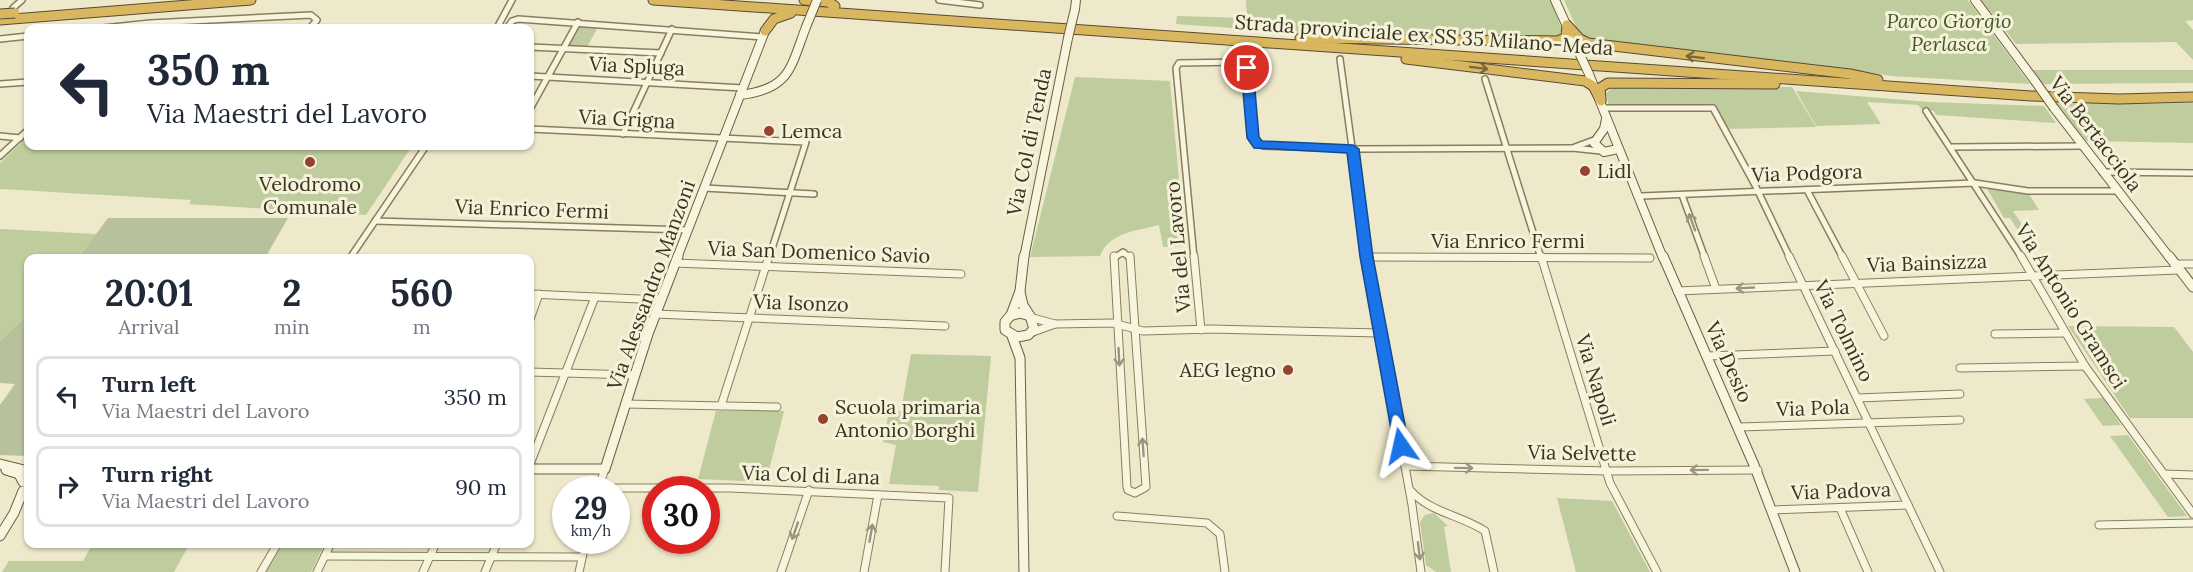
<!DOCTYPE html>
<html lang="en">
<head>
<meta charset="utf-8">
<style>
	body { margin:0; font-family:Lora,serif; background:#f2f2f3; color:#1f2937; height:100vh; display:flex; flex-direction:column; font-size:22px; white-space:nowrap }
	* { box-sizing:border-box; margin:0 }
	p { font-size:20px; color:#747a83 }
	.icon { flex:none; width:33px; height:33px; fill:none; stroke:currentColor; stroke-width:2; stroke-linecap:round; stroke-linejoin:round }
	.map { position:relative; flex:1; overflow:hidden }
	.side { position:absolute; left:24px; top:254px; width:510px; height:294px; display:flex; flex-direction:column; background:#fff; border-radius:12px; box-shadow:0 2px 4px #0004 }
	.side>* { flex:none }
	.guide { position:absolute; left:24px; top:24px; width:510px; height:126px; border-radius:12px; box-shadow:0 2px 4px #0004; background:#fff; color:#1f2937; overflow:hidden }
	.speed { position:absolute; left:552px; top:476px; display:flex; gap:12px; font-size:30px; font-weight:700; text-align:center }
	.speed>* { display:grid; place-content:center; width:78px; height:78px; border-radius:50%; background:#fff; box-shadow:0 2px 4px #0004; line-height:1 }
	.speed small { font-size:15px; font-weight:400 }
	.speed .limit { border:9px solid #d22; background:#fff; color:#111 }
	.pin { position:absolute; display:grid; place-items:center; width:51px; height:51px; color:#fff; margin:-26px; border:3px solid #fff; border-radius:50%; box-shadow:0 2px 6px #0007 }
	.me { position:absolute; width:66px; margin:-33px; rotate:349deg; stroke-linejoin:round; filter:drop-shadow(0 0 4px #0008) }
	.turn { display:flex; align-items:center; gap:21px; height:126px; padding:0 24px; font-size:27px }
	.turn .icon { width:78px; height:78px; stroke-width:2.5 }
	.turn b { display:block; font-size:42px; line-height:51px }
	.eta { display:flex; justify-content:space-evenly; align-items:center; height:102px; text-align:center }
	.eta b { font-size:36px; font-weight:700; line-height:42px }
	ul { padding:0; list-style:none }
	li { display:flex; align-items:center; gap:18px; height:81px; margin:0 12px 9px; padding:0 12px; border:3px solid #e0e1e3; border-radius:12px }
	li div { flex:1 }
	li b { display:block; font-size:22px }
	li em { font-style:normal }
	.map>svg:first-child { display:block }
	.green { fill:#bfcc9e }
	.cemetery { fill:#b7c19c }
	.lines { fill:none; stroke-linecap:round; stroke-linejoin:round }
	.street-far1-casing { stroke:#8a7d5f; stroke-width:8 }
	.street-casing { stroke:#8a7d5f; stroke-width:9 }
	.secondary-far1-casing { stroke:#6c5e42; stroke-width:10 }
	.secondary-casing { stroke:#6c5e42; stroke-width:11 }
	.highway-casing { stroke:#584a32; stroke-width:11 }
	.street-far1 { stroke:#f8f5de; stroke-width:5 }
	.street { stroke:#f8f5de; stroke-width:7 }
	.secondary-far1 { stroke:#f8f5de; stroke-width:8 }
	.secondary { stroke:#f8f5de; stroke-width:9 }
	.highway { stroke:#d8b760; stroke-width:9 }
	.secondary-bridge-casing { stroke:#6c5e42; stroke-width:10; stroke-linecap:butt }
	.highway-bridge-casing { stroke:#584a32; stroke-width:11; stroke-linecap:butt }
	.secondary-bridge { stroke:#f8f5de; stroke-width:8 }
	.highway-bridge { stroke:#d8b760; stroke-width:9 }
	.oneway { stroke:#7a673b }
	.oneway2 { stroke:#9a9480 }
	.route { fill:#1a73e8; stroke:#114b97; stroke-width:1.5 }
	.poi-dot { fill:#974131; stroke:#f5f2da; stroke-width:2 }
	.labels { text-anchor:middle; stroke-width:6; stroke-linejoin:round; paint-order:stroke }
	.park-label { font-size:20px; font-style:italic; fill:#445729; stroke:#f5f2da }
	.street-label { font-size:20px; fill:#3b3222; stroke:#f5f2da }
	.poi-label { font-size:20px; fill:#3b3222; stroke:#f5f2da; text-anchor:start }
</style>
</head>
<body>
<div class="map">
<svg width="2193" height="572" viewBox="0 0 2193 572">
	<rect width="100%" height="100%" fill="#eee9ca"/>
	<!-- green -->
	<g class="green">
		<polygon points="1246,0 1551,0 1562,30 1559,35 1555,37 1334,35 1176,24 1177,16 1247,18"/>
		<polygon points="1564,0 1968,0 2030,84 1892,76 1811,64 1589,41 1580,36"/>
		<polygon points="1981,0 2193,0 2193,20 2185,21 2193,30 2193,60 2176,42 2016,44"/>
		<polygon points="580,26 598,27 587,47 569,46"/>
		<polygon points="2032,70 2193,70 2193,83 2043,84"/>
		<path d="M1075,77L1170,81L1185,246L1163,247L1159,225C1137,231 1109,232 1100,256L1030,257Z"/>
		<polygon points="1613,87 1792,87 1816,127 1727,129 1714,106 1609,107 1606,93"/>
		<polygon points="1796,91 1929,102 2044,106 2056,123 1936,115 1934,111 1922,110 1918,105 1867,102 1881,124 1816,126"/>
		<polygon points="2055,102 2123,104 2193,103 2193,143 2086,141"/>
		<polygon points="28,136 28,146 412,146 366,215 189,204 191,200 0,189 0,163"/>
		<polygon points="1986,187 2029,194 2039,210 2013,211 2037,247 2029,247 2010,218 2004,218"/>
		<polygon points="0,229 96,234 78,258 28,258 28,315 0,341"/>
		<polygon points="2068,326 2174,327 2193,352 2193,418 2130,418"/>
		<polygon points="911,354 991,356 978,492 939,490 939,486 889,484 896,445 883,442 889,411 901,411"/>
		<polygon points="2103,398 2121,425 2103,426 2084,399"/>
		<polygon points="716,411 784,411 766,482 698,479"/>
		<polygon points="2128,435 2187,516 2168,517 2110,436"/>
		<polygon points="1557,498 1612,501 1650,572 1576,572"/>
		<polygon points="1434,513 1448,526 1444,527 1451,572 1436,572 1426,565 1420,522 1425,515"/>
		<polygon points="93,543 190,543 174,572 2,572 9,561 83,561"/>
		<polygon points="283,543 325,543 311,572 265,572"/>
	</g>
	<!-- cemetery -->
	<g class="cemetery">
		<polygon points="108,218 288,218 265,258 78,258"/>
		<polygon points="28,315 28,456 0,455 0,405 15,384 0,383 0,341"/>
	</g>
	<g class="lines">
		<defs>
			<g id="street-far1">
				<polyline points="939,0 980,5"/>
				<polyline points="13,8 22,0"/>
				<polyline points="103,28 150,23 311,15 317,20 310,28"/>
				<polyline points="497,28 512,0"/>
				<polyline points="507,28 512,21 518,19 763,37"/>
				<polyline points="0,39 28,36"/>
				<polyline points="530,47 661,53"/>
				<polyline points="1340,59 1367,258"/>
				<polyline points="530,76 743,88"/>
				<polyline points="1485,79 1541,258"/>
				<polyline points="0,84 28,82"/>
				<polyline points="1604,108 1713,108 1755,185 1790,258"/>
				<polyline points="530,109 578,22"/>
				<polyline points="1926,111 2022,258"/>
				<polyline points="530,129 806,142 769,258"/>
				<polyline points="623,134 672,29"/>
				<polyline points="0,136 20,138"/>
				<polyline points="1575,147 1594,140"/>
				<polyline points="1952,147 2082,146"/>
				<polyline points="0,156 28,130"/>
				<polyline points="2102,172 2193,173"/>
				<polyline points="704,188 814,194"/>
				<polyline points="1807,190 1843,258"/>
				<polyline points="1682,195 1705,258"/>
				<polyline points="1641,196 1975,183 2028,191 2117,191"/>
				<polyline points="375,221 688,230"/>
				<polyline points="1367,257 1646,258"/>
				<polyline points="350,258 426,146"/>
				<polyline points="1114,258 1123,252 1130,258"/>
				<polyline points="1194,258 1176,68 1179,63 1241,62 1246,65 1253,138 1263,146 1359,149 1572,148 1601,151"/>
			</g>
			<g id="street">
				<polyline points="1114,256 1127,487 1128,490 1135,493 1146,487 1130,256"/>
				<polyline points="1194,256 1201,330"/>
				<polyline points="1367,256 1412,505 1421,572"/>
				<polyline points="1541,256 1610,483 1657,572"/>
				<polyline points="1704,256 1716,289"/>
				<polyline points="1789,256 1940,572"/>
				<polyline points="1842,256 1884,336"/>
				<polyline points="2021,256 2085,366 2193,514"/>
				<polyline points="1367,257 1650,258"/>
				<polyline points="675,263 961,274"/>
				<polyline points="2174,264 2193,264"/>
				<polyline points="1677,291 2178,270"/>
				<polyline points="530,294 661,300"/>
				<polyline points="655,314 945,326"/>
				<polyline points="1033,318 1055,324 1113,323 1143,331 1212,329 1380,333"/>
				<polyline points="530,319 539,294"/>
				<polyline points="1033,332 1055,324"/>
				<polyline points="1995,334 2064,333"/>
				<polyline points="1707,356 1835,351"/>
				<polyline points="1960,368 2085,366"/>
				<polyline points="530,372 634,375"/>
				<polyline points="1858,398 1960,394"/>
				<polyline points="625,404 777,407"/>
				<polyline points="721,406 769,256"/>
				<polyline points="1739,427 1960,420"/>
				<polyline points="530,464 595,297"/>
				<polyline points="1405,466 1607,471 1758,470"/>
				<polyline points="2164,474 2193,475"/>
				<polyline points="598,488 730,488 949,498 945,572"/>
				<polyline points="598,489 605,469"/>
				<path d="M1411,491C1431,513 1461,515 1485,531L1494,572"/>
				<polyline points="1840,508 1868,572"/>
				<polyline points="1774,510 1908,505"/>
				<polyline points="1117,516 1207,523 1220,534 1225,572"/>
				<polyline points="2099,525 2193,523"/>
				<polyline points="325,556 582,557"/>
				<polyline points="261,572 278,543"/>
				<polyline points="317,572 331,543"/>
				<polyline points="423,572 436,543"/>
				<polyline points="485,572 497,543"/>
				<polyline points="579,572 586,540"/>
				<polyline points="781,572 809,490"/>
				<polyline points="864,572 878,495"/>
			</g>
			<g id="secondary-far1">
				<polyline points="1555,0 1575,44"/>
				<polyline points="1975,0 2035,81"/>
				<polyline points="1075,9 1076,0"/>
				<polyline points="1589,74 1663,258"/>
				<path d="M740,95C790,89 790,69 806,27"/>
				<polyline points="2054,108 2170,258"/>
				<polyline points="1606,119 1604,129 1594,143 1604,152 1618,149"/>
				<polyline points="677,258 765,31"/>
				<polyline points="1024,258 1068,38"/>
			</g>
			<g id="secondary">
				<polyline points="1663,256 1754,465 1795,572"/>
				<polyline points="2169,256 2193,287"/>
				<polyline points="1020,292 1023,305 1030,316"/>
				<polygon points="1020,313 1030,316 1034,329 1028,335 1017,337 1005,330 1005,322 1010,316"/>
				<polyline points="1011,315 1020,291 1024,256"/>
				<polyline points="1012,336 1020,358 1024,572"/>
				<polyline points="0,464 28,471"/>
				<polyline points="530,469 605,469 648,334 678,256"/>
				<polyline points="6,470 19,474 23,482"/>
				<polyline points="0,536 14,513 23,491"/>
			</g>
			<g id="highway">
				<polyline points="653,0 2031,96 2119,99 2193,97"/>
				<polyline points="804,0 828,2 835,6"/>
				<polyline points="0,20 251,0"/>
				<polyline points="1567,25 1580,39 1588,43 1850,74 1878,80"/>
				<polyline points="765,31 774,19 791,13"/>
				<polyline points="1300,38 1558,41 1566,37 1567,25"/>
				<polyline points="1406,59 1585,81 1593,86 1601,101"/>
				<polyline points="1601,99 1600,88 1608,83 1775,84"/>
			</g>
		</defs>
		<!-- street-far1 casing -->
		<use href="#street-far1" class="street-far1-casing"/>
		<!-- street casing -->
		<use href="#street" class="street-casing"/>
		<!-- secondary-far1 casing -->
		<use href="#secondary-far1" class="secondary-far1-casing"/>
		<!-- secondary casing -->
		<use href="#secondary" class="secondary-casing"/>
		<!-- highway casing -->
		<use href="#highway" class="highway-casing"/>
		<!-- street-far1 -->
		<use href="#street-far1" class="street-far1"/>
		<!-- street -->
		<use href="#street" class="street"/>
		<!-- secondary-far1 -->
		<use href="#secondary-far1" class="secondary-far1"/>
		<!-- secondary -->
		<use href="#secondary" class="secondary"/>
		<!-- highway -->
		<use href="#highway" class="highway"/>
		<defs>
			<g id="secondary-bridge">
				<polyline points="806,27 817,0"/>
				<polyline points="1068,38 1075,9"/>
				<polyline points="1575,44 1589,74"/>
				<polyline points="2035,81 2054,108"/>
			</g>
			<polyline id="highway-bridge" points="0,14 15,13"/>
		</defs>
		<!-- secondary-bridge casing -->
		<use href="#secondary-bridge" class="secondary-bridge-casing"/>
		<!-- highway-bridge casing -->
		<use href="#highway-bridge" class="highway-bridge-casing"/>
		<!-- secondary-bridge -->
		<use href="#secondary-bridge" class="secondary-bridge"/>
		<!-- highway-bridge -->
		<use href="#highway-bridge" class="highway-bridge"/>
	</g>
	<!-- one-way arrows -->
	<defs><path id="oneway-shaft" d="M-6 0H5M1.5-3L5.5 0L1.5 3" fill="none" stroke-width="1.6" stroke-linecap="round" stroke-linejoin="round" transform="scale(1.5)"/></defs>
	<g class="oneway">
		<use href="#oneway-shaft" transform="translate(1695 57) rotate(-173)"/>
		<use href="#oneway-shaft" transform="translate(1479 68) rotate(7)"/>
	</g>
	<g class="oneway2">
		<use href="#oneway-shaft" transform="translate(1692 222) rotate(-110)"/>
		<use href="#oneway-shaft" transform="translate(1745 288) rotate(177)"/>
		<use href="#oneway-shaft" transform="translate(1119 357) rotate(87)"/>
		<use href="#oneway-shaft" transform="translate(1143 447) rotate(-94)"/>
		<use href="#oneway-shaft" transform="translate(1464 468) rotate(1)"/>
		<use href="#oneway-shaft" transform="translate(1699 470) rotate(179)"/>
		<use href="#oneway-shaft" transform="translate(795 531) rotate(109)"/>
		<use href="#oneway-shaft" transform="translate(871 533) rotate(-80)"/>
		<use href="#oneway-shaft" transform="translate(1419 551) rotate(83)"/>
	</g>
	<!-- route -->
	<polygon class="route" points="1247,64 1253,68 1259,137 1262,141 1353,145 1359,149 1373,257 1409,446 1407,451 1401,453 1396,451 1394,446 1360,257 1347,153 1254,148 1247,138 1241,68"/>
	<!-- markers -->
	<g class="poi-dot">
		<circle cx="769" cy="131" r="6"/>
		<circle cx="310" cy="162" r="6"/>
		<circle cx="1585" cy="171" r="6"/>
		<circle cx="1288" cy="370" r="6"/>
		<circle cx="823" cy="419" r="6"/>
	</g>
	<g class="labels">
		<!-- park labels -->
		<g class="park-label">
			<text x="1949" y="28">Parco Giorgio<tspan x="1949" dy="23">Perlasca</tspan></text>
		</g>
		<!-- street labels -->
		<g class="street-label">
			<text transform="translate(1424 35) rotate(4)" y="7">Strada provinciale ex SS 35 Milano-Meda</text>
			<text transform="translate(637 66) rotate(3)" y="7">Via Spluga</text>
			<text transform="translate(627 119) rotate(3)" y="7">Via Grigna</text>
			<text transform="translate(2096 134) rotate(53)" y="7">Via Bertacciola</text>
			<text transform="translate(1029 142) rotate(-78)" y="7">Via Col di Tenda</text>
			<text transform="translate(1807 173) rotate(-2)" y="7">Via Podgora</text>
			<text transform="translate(532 209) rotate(2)" y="7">Via Enrico Fermi</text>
			<text x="1508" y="248">Via Enrico Fermi</text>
			<text transform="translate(1178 247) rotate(-95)" y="7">Via del Lavoro</text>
			<text transform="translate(819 252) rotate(2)" y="7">Via San Domenico Savio</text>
			<text transform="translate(1927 263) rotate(-2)" y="7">Via Bainsizza</text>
			<text transform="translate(651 285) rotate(-70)" y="7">Via Alessandro Manzoni</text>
			<text transform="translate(801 303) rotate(2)" y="7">Via Isonzo</text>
			<text transform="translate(2071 306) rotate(58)" y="7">Via Antonio Gramsci</text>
			<text transform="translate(1844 331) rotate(64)" y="7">Via Tolmino</text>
			<text transform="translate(1729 362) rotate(66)" y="7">Via Desio</text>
			<text transform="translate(1596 380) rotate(73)" y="7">Via Napoli</text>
			<text transform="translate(1813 408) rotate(-2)" y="7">Via Pola</text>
			<text transform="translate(1582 453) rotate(1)" y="7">Via Selvette</text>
			<text transform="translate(811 475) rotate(2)" y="7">Via Col di Lana</text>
			<text transform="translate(1841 491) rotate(-2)" y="7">Via Padova</text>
		</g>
		<!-- poi labels -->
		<g class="poi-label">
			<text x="781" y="138">Lemca</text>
			<text x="1597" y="178">Lidl</text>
			<text x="310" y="191" text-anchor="middle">Velodromo<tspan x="310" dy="23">Comunale</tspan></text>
			<text x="1276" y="377" text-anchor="end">AEG legno</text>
			<text x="835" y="414">Scuola primaria<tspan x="835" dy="23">Antonio Borghi</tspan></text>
		</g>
	</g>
</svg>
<div class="speed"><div>29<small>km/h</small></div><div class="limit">30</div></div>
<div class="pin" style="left:1247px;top:68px;background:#d93025"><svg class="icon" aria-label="arrive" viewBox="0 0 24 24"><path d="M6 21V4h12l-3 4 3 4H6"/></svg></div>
<svg class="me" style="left:1401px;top:446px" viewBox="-20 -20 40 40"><path d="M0-17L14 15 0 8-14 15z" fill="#1a73e8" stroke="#fff" stroke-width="4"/></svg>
<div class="guide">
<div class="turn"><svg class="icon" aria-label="left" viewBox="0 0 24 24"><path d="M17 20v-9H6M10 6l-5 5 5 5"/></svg><div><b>350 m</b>Via Maestri del Lavoro</div></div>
</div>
<section class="side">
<div class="eta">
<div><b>20:01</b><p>Arrival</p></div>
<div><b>2</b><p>min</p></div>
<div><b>560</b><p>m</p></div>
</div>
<ul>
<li><svg class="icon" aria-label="left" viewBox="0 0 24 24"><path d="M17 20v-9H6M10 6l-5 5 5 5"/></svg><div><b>Turn left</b><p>Via Maestri del Lavoro</p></div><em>350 m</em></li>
<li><svg class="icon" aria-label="right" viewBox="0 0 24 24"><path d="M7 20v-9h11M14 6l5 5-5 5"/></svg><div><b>Turn right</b><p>Via Maestri del Lavoro</p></div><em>90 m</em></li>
</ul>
</section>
</div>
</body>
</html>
